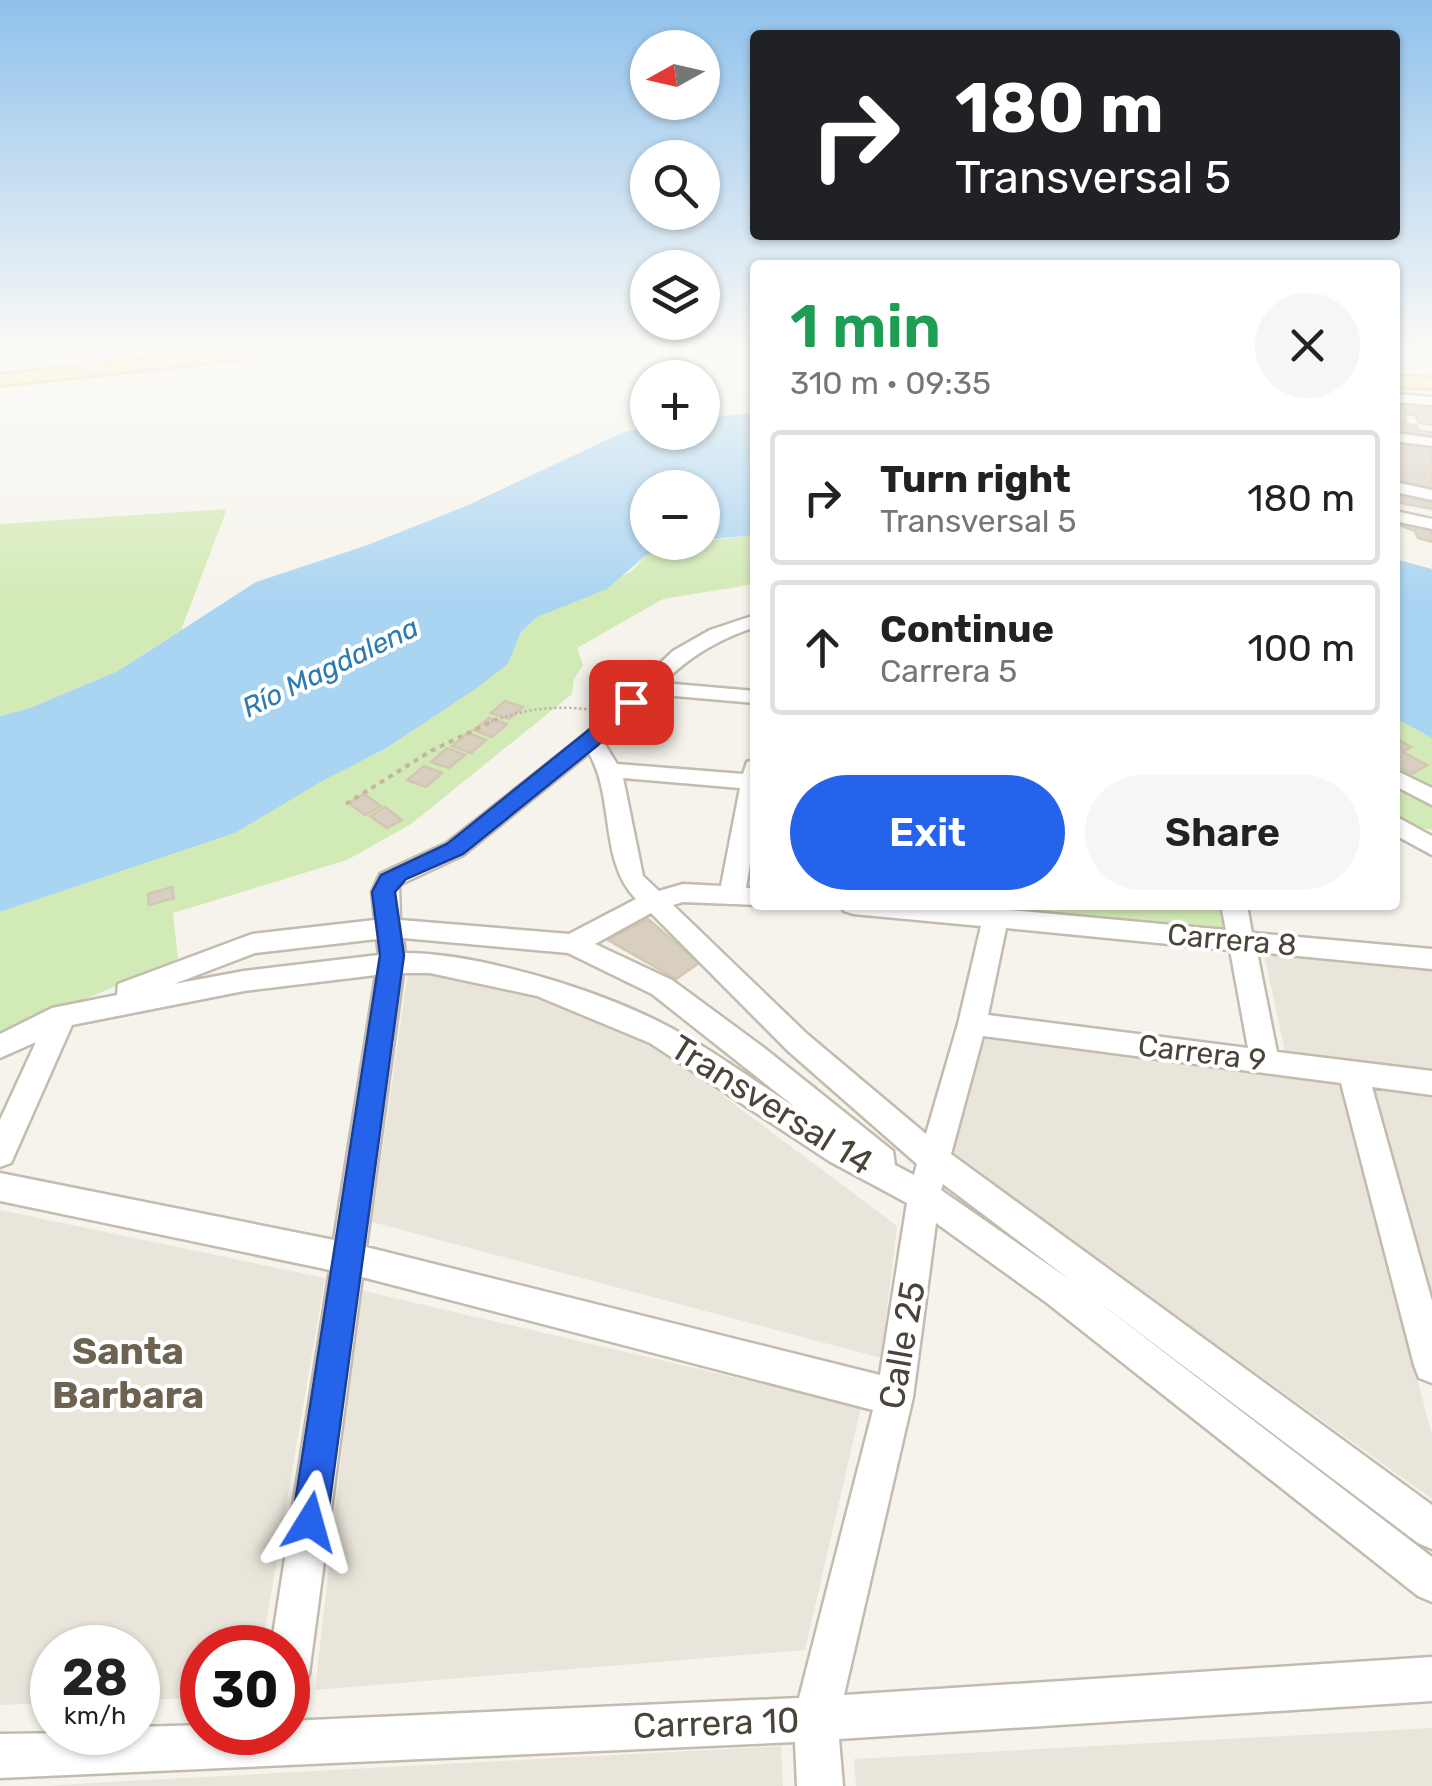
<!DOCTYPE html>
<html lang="en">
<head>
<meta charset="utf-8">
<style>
	body { margin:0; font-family:Rubik,sans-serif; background:#f6f6f6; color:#222; height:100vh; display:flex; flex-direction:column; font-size:38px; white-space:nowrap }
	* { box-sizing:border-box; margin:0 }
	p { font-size:32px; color:#767676 }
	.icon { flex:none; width:55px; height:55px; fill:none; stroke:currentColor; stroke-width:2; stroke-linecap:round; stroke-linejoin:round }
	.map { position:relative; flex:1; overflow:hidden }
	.panel { position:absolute; left:750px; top:260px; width:650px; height:650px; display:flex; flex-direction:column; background:#fff; border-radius:10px; box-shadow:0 2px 8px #0004 }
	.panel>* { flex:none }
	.top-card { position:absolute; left:750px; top:30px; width:650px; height:210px; border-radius:10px; box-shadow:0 2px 8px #0004; background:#202124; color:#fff; overflow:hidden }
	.needle { width:65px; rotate:262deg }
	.fabs { position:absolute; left:630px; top:30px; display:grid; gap:20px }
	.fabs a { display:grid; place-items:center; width:90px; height:90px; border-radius:50%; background:#fff; box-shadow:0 2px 8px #0004; font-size:50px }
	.speed { position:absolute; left:30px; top:1625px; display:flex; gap:20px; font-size:50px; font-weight:700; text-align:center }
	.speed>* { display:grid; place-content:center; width:130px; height:130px; border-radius:50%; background:#fff; box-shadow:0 2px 8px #0004; line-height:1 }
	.speed small { font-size:25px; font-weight:400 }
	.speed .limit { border:15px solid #d22; background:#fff; color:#111 }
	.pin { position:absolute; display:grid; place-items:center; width:85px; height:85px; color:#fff; margin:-42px; border-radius:20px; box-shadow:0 5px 15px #0006 }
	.me { position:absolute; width:110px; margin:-55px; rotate:8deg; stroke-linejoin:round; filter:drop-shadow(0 0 8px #0008) }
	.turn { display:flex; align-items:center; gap:35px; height:210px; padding:0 40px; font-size:45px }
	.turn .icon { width:130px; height:130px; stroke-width:2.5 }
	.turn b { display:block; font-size:70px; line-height:85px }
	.round { display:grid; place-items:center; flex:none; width:105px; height:105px; border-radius:52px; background:#f6f6f6 }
	.head { display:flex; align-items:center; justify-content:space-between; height:170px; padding:0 40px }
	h1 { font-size:60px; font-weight:600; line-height:75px; color:#1e9e55 }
	.button { display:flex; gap:20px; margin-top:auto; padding:20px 40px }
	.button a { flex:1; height:115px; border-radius:60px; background:#2563eb; color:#fff; font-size:40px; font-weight:600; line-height:115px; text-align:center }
	.button a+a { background:#f6f6f6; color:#222 }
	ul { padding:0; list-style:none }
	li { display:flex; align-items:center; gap:30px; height:135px; margin:0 20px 15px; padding:0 20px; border:5px solid #e0e0e0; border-radius:10px }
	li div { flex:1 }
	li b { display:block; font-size:38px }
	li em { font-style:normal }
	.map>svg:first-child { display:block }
	.residential { fill:#eae5da }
	.green { fill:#d2eab5 }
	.water { fill:#a9d4f2 }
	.building { fill:#d8cfc1; stroke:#d3c7b4; stroke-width:2.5 }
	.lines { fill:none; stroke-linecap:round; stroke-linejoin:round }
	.minor-casing { stroke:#c2bbae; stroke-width:5 }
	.major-casing { stroke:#e6c16a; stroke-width:6 }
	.path-far1 { stroke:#c4b79f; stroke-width:2.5; stroke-dasharray:2.5 2.5; stroke-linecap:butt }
	.path { stroke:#c4b79f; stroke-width:4; stroke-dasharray:5 5; stroke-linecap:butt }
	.minor { fill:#fff; fill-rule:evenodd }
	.major { fill:#ffe39c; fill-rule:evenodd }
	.route { fill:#2563eb; stroke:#184099; stroke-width:2.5 }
	.labels { text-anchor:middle; stroke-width:8; stroke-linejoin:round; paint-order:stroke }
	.far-water-label { font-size:28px; font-style:italic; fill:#2e7ab2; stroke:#fff }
	.street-label { font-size:30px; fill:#4b4439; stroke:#fff }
	.near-street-label { font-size:35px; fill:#4b4439; stroke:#fff }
	.near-neighbourhood-label { font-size:38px; font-weight:bold; fill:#6e6250; stroke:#fff }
</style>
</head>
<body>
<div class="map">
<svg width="1432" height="1786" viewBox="0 0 1432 1786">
	<rect width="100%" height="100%" fill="#f6f3ec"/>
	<!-- residential -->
	<g class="residential">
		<polygon points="1263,949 1432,964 1432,1071 1285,1052"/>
		<polygon points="408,971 535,996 658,1047 897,1226 881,1358 372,1222"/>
		<polygon points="984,1034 1337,1078 1432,1435 1432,1499 951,1155"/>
		<polygon points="1370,1087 1432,1094 1432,1317"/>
		<polygon points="0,1210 325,1278 262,1647 202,1648 202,1698 138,1700 138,1648 52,1648 52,1703 0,1705"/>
		<polygon points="360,1290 861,1407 805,1650 315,1690"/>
		<polygon points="1432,1728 1432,1786 856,1786 854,1759"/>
		<polygon points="781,1746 783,1786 47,1786 91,1783"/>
	</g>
	<!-- green -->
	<g class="green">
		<polygon points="227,509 181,630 118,671 30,708 0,716 0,524"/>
		<polygon points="755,535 755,584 663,599 577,648 583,665 574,679 572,694 411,824 347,860 173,913 178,959 0,1036 0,912 235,833 322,780 388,748 508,664 521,632 537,617 632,571 646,555 673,545"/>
		<polygon points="1395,718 1432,738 1432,790 1395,768"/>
		<polygon points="1395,780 1432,801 1432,830 1417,827 1395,814"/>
		<polygon points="1016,905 1218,905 1225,933 1016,912"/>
	</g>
	<!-- water -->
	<g class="water">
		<polygon points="755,413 755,535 703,540 702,488 648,488 648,542 686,543 646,555 607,589 537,617 521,632 508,664 478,687 387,748 322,781 235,833 0,912 0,716 30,708 118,671 256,582 365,546 466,506 624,432 647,427 648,432 702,432 703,418"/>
		<polygon points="1395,559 1432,569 1432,738 1395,718"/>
	</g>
	<!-- building -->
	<g class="building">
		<polygon points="1395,402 1432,405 1432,425 1419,423 1415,415 1405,414 1406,422 1395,421"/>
		<polygon points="1402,424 1417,425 1419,431 1432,432 1432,439 1395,434 1395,426 1403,427"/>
		<polygon points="1395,440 1432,447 1432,488 1395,481"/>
		<polygon points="1395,493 1432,500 1432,509 1395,502"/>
		<polygon points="1407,521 1432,528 1432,542 1418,538 1415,531 1399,525"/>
		<polygon points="505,701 523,707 509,719 491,713"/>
		<polygon points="489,718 507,724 492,737 474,730"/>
		<polygon points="468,733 486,740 471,753 452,746"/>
		<polygon points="1395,738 1411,747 1403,752 1427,765 1412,774 1395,765"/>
		<polygon points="447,748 465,755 449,768 431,762"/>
		<polygon points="424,766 442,773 426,787 407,780"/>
		<polygon points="364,794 381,806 365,815 349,803"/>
		<polygon points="385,807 402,820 387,828 370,816"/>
		<polygon points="172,887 174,898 149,905 148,894"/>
		<polygon points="648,919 699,963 676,979 608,940"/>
	</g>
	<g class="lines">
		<defs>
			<g id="minor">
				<polygon points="1395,394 1432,397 1432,405 1395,402"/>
				<polygon points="1395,433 1432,438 1432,446 1395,441"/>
				<polygon points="1395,482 1432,490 1432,500 1395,492"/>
				<polygon points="1395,511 1432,519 1432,529 1395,521"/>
				<path d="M755,615V627C718,640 691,655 663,683L755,691V703L652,694L603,741L617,764L743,774L747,762L755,760V833L746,888H755L758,905L683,902L673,905L807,1034L926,1134L958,1024L981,926L853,914L844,911L840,905L985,908V905H1011L1010,910L1226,930L1221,905H1247L1252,933L1432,949V969L1257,952L1277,1052L1432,1071V1095L1372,1087L1432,1301V1383L1419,1378L1414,1365L1341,1083L983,1036L951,1154L1432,1505V1549L1418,1543L1088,1294L1432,1557V1602L1418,1596L1047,1303L936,1223L913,1397L844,1695L1432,1657V1701L839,1739L843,1786H797L795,1742L0,1778V1734L138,1732V1727L202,1725V1732H288V1721L799,1698L873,1410L362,1277L309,1674L303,1689L288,1695V1648H271L330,1270L0,1201V1173L334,1240L376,975L244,991L72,1025L11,1163L0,1167V1120L36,1042L0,1058V1034L52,1008L117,995L118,984L252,934L375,920L372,892L380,874L447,843L584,735L673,651L710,630ZM589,753C615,798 599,861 636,899L569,934L400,920L399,885L463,855ZM623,778L740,788L721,886L683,884L659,891L643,876ZM651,913L787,1050L917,1164L914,1175L895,1165L893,1151L763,1047L672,980L595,944ZM1006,928L1230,950L1248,1048L988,1015ZM403,938L568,953L652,994L795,1107C754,1081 714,1051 671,1028C605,992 480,953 405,953ZM377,939L379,955L244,971L174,984L255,953ZM403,973H430L537,996L650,1043L829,1161L907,1203L880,1375L366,1247ZM943,1184L1069,1279L941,1190Z"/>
				<polygon points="1395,770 1432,788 1432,805 1395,786"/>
				<polygon points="1395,816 1432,836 1432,855 1395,835"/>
			</g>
			<g id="major">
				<polygon points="213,352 265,352 257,357 0,385 0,375"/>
				<polygon points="1395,376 1432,378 1432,388 1395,386"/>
			</g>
		</defs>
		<!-- minor casing -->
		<use href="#minor" class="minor-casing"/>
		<!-- major casing -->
		<use href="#major" class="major-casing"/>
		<!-- path-far1 -->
		<path class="path-far1" d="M491,722C525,708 558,705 594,710"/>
		<!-- path -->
		<polyline class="path" points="346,804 431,751 497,719"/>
		<!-- minor -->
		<use href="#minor" class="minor"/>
		<!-- major -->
		<use href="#major" class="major"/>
	</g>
	<!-- sky -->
	<linearGradient id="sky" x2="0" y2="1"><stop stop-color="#8fc1ec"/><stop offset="0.58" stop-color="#fbfaf6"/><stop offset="1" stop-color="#fbfaf6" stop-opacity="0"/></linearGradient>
	<rect width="1432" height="602" fill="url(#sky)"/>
	<!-- route -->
	<polygon class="route" points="631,696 640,702 598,745 463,854 406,879 395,892 404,955 327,1522 322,1535 310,1540 297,1535 292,1522 380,955 372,892 381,875 447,844"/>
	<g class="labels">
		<!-- far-water labels -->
		<g class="far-water-label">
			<text transform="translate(330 667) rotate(-26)" y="10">Río Magdalena</text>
		</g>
		<!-- street labels -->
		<g class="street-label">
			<text transform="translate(1232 940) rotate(5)" y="10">Carrera 8</text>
			<text transform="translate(1202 1053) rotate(7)" y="10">Carrera 9</text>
		</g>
		<!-- near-street labels -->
		<g class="near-street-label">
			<text transform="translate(772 1105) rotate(32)" y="12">Transversal 14</text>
			<text transform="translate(902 1345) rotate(-80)" y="12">Calle 25</text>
			<text transform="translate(716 1723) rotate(-2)" y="12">Carrera 10</text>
		</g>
		<!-- near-neighbourhood labels -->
		<g class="near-neighbourhood-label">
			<text x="128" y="1364">Santa<tspan x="128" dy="44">Barbara</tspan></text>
		</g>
	</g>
</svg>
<div class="fabs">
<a><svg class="needle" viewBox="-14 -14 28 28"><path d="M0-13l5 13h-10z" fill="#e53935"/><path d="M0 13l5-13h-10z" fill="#767676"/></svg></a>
<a><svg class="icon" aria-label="search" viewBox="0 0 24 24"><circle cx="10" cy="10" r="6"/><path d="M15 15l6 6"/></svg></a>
<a><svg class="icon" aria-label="layers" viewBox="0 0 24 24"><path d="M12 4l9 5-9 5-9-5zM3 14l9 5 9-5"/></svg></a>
<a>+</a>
<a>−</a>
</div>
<div class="speed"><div>28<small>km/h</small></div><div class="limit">30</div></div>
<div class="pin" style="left:631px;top:702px;background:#d93025"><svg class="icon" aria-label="arrive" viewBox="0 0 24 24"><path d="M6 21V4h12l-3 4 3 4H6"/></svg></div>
<svg class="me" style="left:310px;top:1522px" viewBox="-20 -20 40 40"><path d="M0-17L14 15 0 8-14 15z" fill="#2563eb" stroke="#fff" stroke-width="4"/></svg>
<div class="top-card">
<div class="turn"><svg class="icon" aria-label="right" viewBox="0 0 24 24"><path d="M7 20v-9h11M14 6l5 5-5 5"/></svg><div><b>180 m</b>Transversal 5</div></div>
</div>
<section class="panel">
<div class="head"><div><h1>1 min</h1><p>310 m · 09:35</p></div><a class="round"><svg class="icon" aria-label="close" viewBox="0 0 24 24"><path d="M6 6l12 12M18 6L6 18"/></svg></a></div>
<ul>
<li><svg class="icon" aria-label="right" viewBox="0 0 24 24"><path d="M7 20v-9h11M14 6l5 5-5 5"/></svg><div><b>Turn right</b><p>Transversal 5</p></div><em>180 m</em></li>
<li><svg class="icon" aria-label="ahead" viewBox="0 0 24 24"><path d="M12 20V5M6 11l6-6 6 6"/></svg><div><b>Continue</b><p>Carrera 5</p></div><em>100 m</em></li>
</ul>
<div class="button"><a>Exit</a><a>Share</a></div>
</section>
</div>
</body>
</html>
